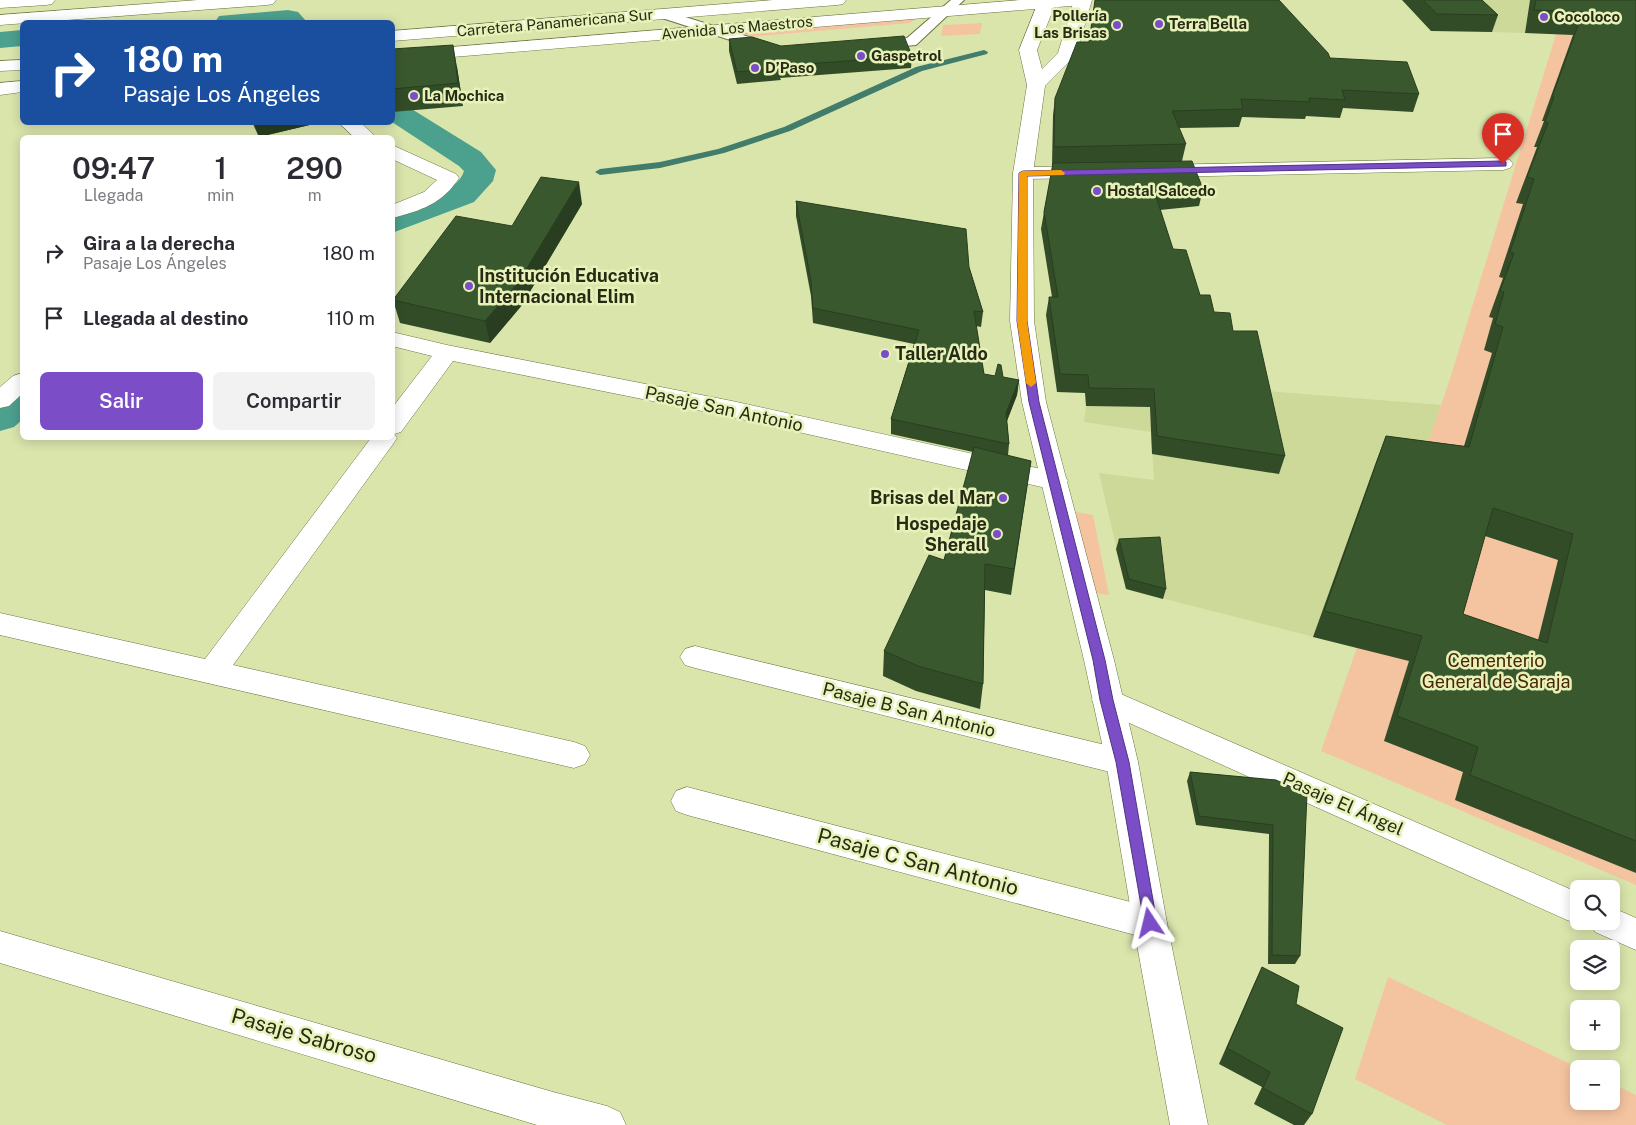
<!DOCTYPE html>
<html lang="es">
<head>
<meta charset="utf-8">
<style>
	body { margin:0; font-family:"Public Sans",sans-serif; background:#f2f2f3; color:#2b2b33; height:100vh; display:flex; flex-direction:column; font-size:19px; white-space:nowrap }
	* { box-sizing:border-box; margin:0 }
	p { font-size:16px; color:#7c7c81 }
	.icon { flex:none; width:28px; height:28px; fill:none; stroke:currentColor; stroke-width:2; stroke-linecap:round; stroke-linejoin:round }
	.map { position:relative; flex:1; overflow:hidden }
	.details { position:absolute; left:20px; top:135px; width:375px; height:305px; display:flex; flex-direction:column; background:#fff; border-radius:8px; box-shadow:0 2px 12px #0003 }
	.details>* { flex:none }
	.guide { position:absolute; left:20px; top:20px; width:375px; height:105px; border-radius:8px; box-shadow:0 2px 12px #0003; background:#1a4fa0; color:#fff; overflow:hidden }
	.controls { position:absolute; left:1570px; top:880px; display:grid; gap:10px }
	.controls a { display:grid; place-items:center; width:50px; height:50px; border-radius:8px; background:#fff; box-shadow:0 2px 12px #0003; font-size:25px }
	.pin { position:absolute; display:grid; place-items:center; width:42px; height:42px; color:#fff; margin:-51px -21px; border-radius:50% 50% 50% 0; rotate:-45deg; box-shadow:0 0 5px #0007 }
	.pin .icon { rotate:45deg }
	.me { position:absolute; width:55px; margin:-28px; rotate:350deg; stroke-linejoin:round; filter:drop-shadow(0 0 4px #0008) }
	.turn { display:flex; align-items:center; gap:18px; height:105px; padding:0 20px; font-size:22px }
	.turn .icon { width:65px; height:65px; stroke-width:2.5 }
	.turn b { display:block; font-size:35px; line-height:42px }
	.eta { display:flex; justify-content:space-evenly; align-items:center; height:85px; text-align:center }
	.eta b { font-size:30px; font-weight:600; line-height:35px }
	.action { display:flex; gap:10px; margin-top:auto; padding:10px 20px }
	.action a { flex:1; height:58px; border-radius:8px; background:#7b4ec7; color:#fff; font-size:20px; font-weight:600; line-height:58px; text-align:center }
	.action a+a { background:#f2f2f3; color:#2b2b33 }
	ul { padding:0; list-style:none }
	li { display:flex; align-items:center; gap:15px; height:65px; padding:0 20px }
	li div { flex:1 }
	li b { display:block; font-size:19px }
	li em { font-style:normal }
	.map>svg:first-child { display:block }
	.built { fill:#ccd998 }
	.green { fill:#f4c4a1 }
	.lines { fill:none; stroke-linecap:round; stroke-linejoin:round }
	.stream { fill:#417d6a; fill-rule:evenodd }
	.canal { fill:#4ca08e; fill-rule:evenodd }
	.lane-casing { stroke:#6c7641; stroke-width:2 }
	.street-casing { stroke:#6c7641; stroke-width:1 }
	.secondary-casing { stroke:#6c7641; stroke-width:1 }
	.highway-casing { stroke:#6c7641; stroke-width:1 }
	.lane { fill:#fff; fill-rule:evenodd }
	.street { fill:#fff; fill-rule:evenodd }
	.secondary { fill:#fff; fill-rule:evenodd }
	.highway { fill:#fff; fill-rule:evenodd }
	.wall { fill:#324c28; fill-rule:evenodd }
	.shaded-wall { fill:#293e20 }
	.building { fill:#3a582e; stroke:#293e20; fill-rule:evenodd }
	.route { fill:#7b4ec7; stroke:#503381 }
	.slow { fill:#f59e0b }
	.poi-dot { fill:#7b4ec7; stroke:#e7f2b9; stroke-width:2 }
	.labels { text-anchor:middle; stroke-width:5; stroke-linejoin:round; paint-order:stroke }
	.far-poi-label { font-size:15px; font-weight:bold; fill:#272b15; stroke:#e7f2b9; text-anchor:start }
	.far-street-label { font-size:15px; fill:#272b15; stroke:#e7f2b9 }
	.poi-label { font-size:18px; font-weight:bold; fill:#272b15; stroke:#e7f2b9; text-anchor:start }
	.street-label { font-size:18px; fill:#272b15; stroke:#e7f2b9 }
	.park-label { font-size:18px; fill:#4b2605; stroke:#e7f2b9 }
	.near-street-label { font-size:21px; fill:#272b15; stroke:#e7f2b9 }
</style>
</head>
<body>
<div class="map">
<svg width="1636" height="1125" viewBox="0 0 1636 1125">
	<rect width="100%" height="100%" fill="#dae5ac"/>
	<!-- built -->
	<g class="built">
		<polygon points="1457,0 1530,0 1525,33 1492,32"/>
		<polygon points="1180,384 1441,405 1357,648 1126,589 1099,473 1154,480 1151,432 1084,422 1086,406 1182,407"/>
	</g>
	<!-- green -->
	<g class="green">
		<polygon points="1636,0 1636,885 1321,751 1448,385 1556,34"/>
		<polygon points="917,18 910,23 749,37 737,32"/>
		<polygon points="982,23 980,34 941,36 943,25"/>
		<polygon points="1076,512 1093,515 1109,595 1093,593"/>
		<polygon points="1388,977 1581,1069 1579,1069 1579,1101 1611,1101 1611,1083 1636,1095 1636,1125 1447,1125 1355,1079"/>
	</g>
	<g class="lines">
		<!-- stream -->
		<polygon class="stream" points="984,50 988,52 987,54 922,71 790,131 724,153 660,168 600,175 595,172 600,169 660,162 718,149 784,127 916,67"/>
		<!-- canal -->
		<g class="canal">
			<polygon points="288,10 298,12 307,22 215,22 219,16"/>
			<polygon points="22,30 22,46 0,48 0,32"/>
			<path d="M392,100L402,103L481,152L496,170L493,181L474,202L392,233V211C413,203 458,193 464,171L459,166L392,122Z"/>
			<polygon points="22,389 22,420 14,427 0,431 0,399 9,392"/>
		</g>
		<defs>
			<g id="lane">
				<polygon points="951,0 964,0 916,45 881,48 874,44 881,40 907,38"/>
				<polygon points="663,10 768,43 770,46 768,49 758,49 659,17 657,14"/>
			</g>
			<g id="street">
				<polygon points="0,0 55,0 52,4 46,5 0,8"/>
				<polygon points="1020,0 1091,0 1088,4 1082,5 392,62 392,52"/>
				<polygon points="22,81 22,92 0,95 0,83"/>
				<polygon points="338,122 360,122 377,138 355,138"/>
				<path d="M392,145L456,174L459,178C443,203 421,211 392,218V205L424,192L437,180L392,159Z"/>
				<polygon points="1503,158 1510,160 1513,164 1510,168 1503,170 1159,177 1152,175 1149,171 1152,167 1159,165"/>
				<polygon points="1089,166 1096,168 1099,172 1096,176 1089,178 1023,179 1016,177 1013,173 1016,169 1023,167"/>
				<polygon points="392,332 447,345 732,401 1055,472 1064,475 1068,481 1064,487 1055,490 732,417 453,361 401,432 394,434 397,438 393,444 233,665 574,742 585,746 590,755 585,764 574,768 0,635 0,613 205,659 371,438 392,438 392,408 432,356 392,346"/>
				<polygon points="22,373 22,394 9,406 0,408 0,387 13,376"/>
				<polygon points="695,646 1122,749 1133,753 1138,762 1133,771 1122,775 695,668 685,665 680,657 685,649"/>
				<polygon points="1107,688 1579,893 1579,921 1587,921 1579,924 1567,920 1096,708 1092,700 1096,692"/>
				<polygon points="687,787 1150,907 1162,912 1167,923 1162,934 1150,939 687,815 676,811 671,801 676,791"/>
				<polygon points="1611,907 1636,918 1636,950 1595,932 1590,921 1611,921"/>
				<polygon points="0,931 553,1092 607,1106 620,1112 626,1125 537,1125 0,963"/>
			</g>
			<polygon id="secondary" points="1039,0 1057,0 1037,50 1042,69 1058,53 1074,0 1092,0 1076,55 1045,86 1033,173 1034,321 1046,402 1114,660 1138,762 1167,923 1208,1125 1170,1125 1133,923 1106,762 1084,660 1022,402 1010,321 1013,173 1027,85 1019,50"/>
			<g id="highway">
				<polygon points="198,0 276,0 273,4 267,5 0,25 0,15"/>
				<polygon points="773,0 846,0 843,4 837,5 392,41 392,31"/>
				<polygon points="22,60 22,70 0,71 0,61"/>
			</g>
		</defs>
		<!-- lane casing -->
		<use href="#lane" class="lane-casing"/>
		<!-- street casing -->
		<use href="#street" class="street-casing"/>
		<!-- secondary casing -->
		<use href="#secondary" class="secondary-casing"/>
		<!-- highway casing -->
		<use href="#highway" class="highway-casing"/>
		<!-- lane -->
		<use href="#lane" class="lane"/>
		<!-- street -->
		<use href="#street" class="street"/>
		<!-- secondary -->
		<use href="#secondary" class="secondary"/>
		<!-- highway -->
		<use href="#highway" class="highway"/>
	</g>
	<!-- wall -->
	<g class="wall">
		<polygon points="1402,0 1482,0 1498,15 1492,32 1431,31"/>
		<path d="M1530,0H1636V873L1455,800L1463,772L1384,741L1409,661L1313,637L1376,462L1386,436L1464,446L1492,353L1484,350L1493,318L1489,317L1503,278L1499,277L1523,204L1516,203L1537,147H1534L1544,121H1542L1573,35L1525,33ZM1485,536L1558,560L1538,640L1463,614Z"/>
		<polygon points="729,39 781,46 912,56 911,68 780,78 781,80 737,84 729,51"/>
		<polygon points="392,49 457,67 463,106 392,112"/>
		<polygon points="1330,58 1419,94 1413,112 1343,108 1340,118 1306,116 1305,119 1242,117 1239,127 1179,128 1186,144 1182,161 1203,189 1199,206 1160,210 1173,249 1200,295 1214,312 1233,331 1285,456 1279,474 1152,454 1150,407 1086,406 1085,393 1057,392 1046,315 1049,297 1052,297 1041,229 1044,212 1053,165 1052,165 1053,115 1055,98"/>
		<polygon points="252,122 322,122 259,137"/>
		<polygon points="796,201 969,267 983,312 981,327 976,326 984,374 1019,380 1017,395 1007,421 1009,444 1008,456 1031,461 1011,595 985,590 983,684 980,709 916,691 883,676 884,651 944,560 973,452 891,434 891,419 914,344 813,323 811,296 796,216"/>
		<polygon points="582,204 522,305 490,343 400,323 393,300 512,226"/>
		<polygon points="1119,539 1166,589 1163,599 1126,589 1116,549"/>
		<polygon points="1190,772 1276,780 1300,956 1295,964 1268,964 1269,834 1196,825 1187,781"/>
		<polygon points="1262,967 1296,1004 1312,1114 1304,1125 1294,1125 1254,1104 1262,1087 1219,1064 1254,984"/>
	</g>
	<!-- shaded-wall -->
	<g class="shaded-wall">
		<polygon points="453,45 457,67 463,106 458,83"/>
		<polygon points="254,122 322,122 259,137"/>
		<polygon points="579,182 582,204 522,305 490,343 485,321"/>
		<polygon points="1019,380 1017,395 1004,428 1006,413"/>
	</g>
	<!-- building -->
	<g class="building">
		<polygon points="1095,0 1279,0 1328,53 1330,58 1407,62 1419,94 1342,90 1345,100 1309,98 1310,102 1241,99 1243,109 1172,111 1186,144 1054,147 1055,98 1077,42 1089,42"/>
		<polygon points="1423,0 1482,0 1498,15 1437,14"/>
		<path d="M1536,0H1636V841L1470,775L1478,747L1397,716L1422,636L1324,611L1386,436L1469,447L1503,327L1495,324L1504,292L1500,291L1514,253L1510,252L1534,179L1527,177L1548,123L1545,122L1554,97H1552L1583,12L1534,10ZM1493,508L1573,534L1547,643L1463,614Z"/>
		<polygon points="904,36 912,56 780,66 780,68 737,72 729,39 752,37 781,46"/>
		<polygon points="453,45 458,83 392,89 392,49"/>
		<polygon points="1192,161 1203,189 1155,193 1173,249 1186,250 1200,295 1210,295 1214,312 1230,313 1233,331 1257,331 1285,456 1157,436 1154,389 1089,388 1088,375 1060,374 1049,297 1058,297 1044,212 1053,163"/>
		<polygon points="541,177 579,182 518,283 485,321 393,300 456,216 512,226"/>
		<polygon points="796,201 966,229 969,267 983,312 974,311 984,374 995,376 998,364 1001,365 1003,377 1019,380 1006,413 1009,444 891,419 919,330 813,308 811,281"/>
		<polygon points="974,447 1031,461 1014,569 985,564 983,684 918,666 884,651 929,555 944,560"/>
		<polygon points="1160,537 1166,589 1129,579 1119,539"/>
		<polygon points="1190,772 1276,780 1307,794 1300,956 1272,955 1273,825 1199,816"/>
		<polygon points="1262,967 1299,986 1296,1004 1343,1028 1312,1114 1263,1088 1270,1072 1227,1048"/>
	</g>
	<!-- route -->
	<polygon class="route" points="1503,161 1506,162 1506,166 1027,176 1027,321 1039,402 1105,660 1113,700 1129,762 1157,923 1155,928 1150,930 1145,928 1116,762 1100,700 1093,660 1029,402 1017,321 1019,173 1023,171"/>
	<!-- slow -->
	<polygon class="slow" points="1061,170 1065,173 1064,175 1027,176 1027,321 1036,383 1031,387 1026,383 1017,321 1019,173 1023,171"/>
	<!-- markers -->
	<g class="poi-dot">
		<circle cx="1544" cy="17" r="5"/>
		<circle cx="1159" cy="24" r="5"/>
		<circle cx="1117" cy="25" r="5"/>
		<circle cx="861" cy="56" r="5"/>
		<circle cx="755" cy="68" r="5"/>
		<circle cx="414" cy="96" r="5"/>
		<circle cx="1097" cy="191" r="5"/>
		<circle cx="469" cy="286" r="5"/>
		<circle cx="885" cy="354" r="5"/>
		<circle cx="1003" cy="498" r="5"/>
		<circle cx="997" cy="534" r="5"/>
	</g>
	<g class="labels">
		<!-- far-poi labels -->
		<g class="far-poi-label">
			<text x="1107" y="21" text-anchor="end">Pollería<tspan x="1107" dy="17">Las Brisas</tspan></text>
			<text x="1554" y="22">Cocoloco</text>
			<text x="1169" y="29">Terra Bella</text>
			<text x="871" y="61">Gaspetrol</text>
			<text x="765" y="73">D’Paso</text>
			<text x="424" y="101">La Mochica</text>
			<text x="1107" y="196">Hostal Salcedo</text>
		</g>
		<!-- far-street labels -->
		<g class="far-street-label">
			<text transform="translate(555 23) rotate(-5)" y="5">Carretera Panamericana Sur</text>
			<text transform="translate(737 28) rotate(-5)" y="5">Avenida Los Maestros</text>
		</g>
		<!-- poi labels -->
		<g class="poi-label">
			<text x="479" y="282">Institución Educativa<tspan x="479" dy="21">Internacional Elim</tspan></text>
			<text x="895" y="360">Taller Aldo</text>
			<text x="993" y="504" text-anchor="end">Brisas del Mar</text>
			<text x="987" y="530" text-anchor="end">Hospedaje<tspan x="987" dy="21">Sherall</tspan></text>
		</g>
		<!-- street labels -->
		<g class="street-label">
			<text transform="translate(724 409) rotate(12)" y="6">Pasaje San Antonio</text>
			<text transform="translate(909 710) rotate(14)" y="6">Pasaje B San Antonio</text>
			<text transform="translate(1343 804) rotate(24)" y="6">Pasaje El Ángel</text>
		</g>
		<!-- park labels -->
		<g class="park-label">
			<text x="1496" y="667">Cementerio<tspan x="1496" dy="21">General de Saraja</tspan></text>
		</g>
		<!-- near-street labels -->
		<g class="near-street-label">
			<text transform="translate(918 862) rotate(15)" y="7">Pasaje C San Antonio</text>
			<text transform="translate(304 1036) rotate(16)" y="7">Pasaje Sabroso</text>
		</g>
	</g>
</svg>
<div class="controls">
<a><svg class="icon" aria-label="search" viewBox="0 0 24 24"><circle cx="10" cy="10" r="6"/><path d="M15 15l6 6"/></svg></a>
<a><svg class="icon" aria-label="layers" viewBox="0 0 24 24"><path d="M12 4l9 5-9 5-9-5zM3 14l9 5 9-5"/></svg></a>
<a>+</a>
<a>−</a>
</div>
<div class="pin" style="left:1503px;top:164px;background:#d93025"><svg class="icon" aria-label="arrive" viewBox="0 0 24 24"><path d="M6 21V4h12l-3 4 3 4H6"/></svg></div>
<svg class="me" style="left:1150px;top:923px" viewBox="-20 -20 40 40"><path d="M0-17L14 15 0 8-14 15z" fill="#7b4ec7" stroke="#fff" stroke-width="4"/></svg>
<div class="guide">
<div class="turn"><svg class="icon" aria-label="right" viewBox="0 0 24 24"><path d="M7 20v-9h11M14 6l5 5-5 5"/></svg><div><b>180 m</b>Pasaje Los Ángeles</div></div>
</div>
<section class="details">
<div class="eta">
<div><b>09:47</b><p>Llegada</p></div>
<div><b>1</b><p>min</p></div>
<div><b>290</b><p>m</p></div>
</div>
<ul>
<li><svg class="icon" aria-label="right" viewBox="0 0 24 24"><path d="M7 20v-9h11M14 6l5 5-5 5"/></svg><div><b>Gira a la derecha</b><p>Pasaje Los Ángeles</p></div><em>180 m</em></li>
<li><svg class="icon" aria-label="arrive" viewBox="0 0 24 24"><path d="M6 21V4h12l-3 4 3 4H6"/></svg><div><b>Llegada al destino</b></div><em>110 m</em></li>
</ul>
<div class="action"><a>Salir</a><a>Compartir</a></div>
</section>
</div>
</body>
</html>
